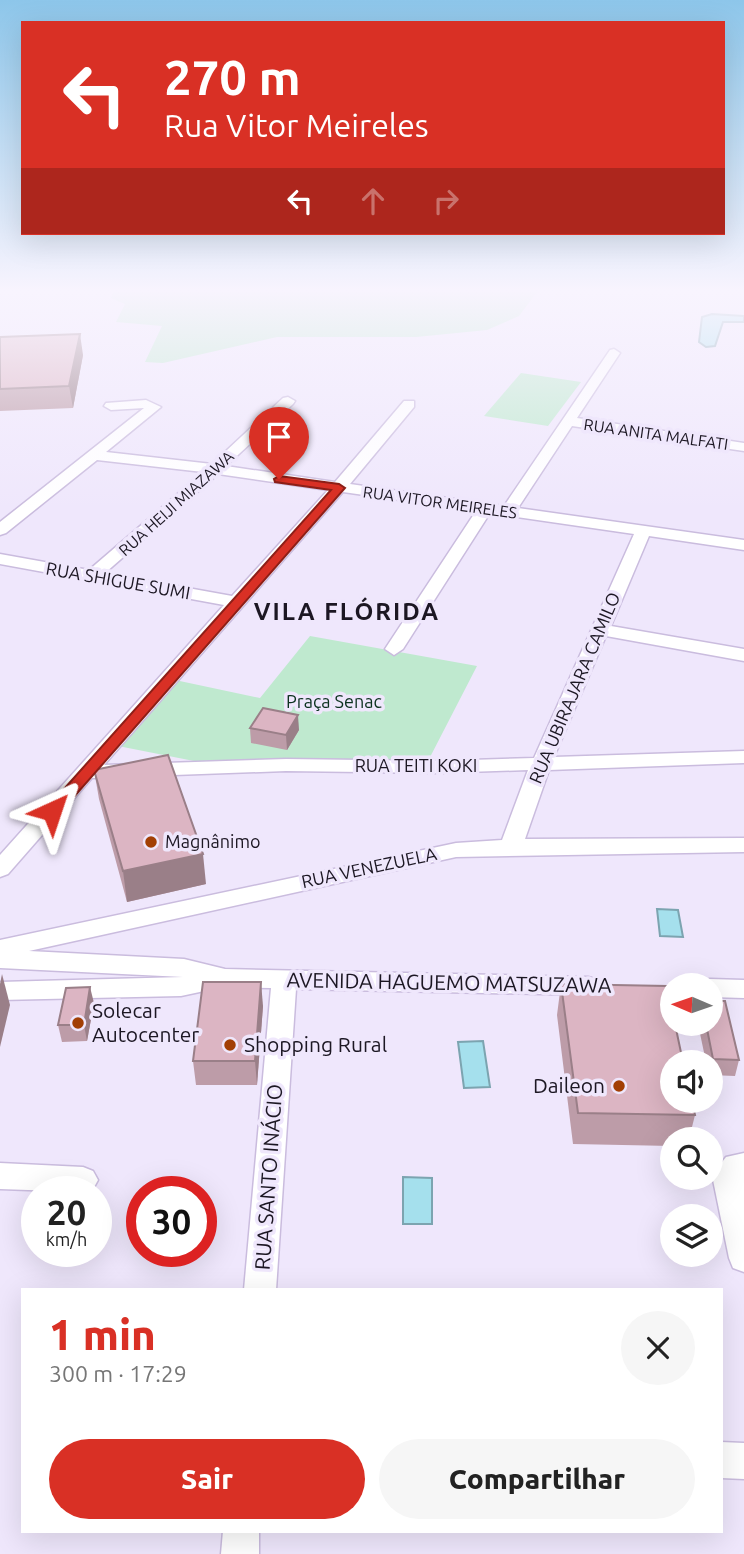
<!DOCTYPE html>
<html lang="pt">
<head>
<meta charset="utf-8">
<style>
	body { margin:0; font-family:Ubuntu,sans-serif; background:#f6f6f6; color:#222; height:100vh; display:flex; flex-direction:column; font-size:26px; white-space:nowrap }
	* { box-sizing:border-box; margin:0 }
	p { font-size:23px; color:#767676 }
	.icon { flex:none; width:38px; height:38px; fill:none; stroke:currentColor; stroke-width:2; stroke-linecap:round; stroke-linejoin:round }
	.map { position:relative; flex:1; overflow:hidden }
	.details { position:absolute; left:21px; top:1288px; width:702px; height:245px; display:flex; flex-direction:column; background:#fff; border-radius:0px; box-shadow:0 7px 28px #0002 }
	.details>* { flex:none }
	.hud { position:absolute; left:21px; top:21px; width:704px; height:214px; border-radius:0px; box-shadow:0 7px 28px #0002; background:#d93025; color:#fff; overflow:hidden }
	.needle { width:46px; rotate:272deg }
	.controls { position:absolute; left:660px; top:973px; display:grid; gap:14px }
	.controls a { display:grid; place-items:center; width:63px; height:63px; border-radius:50%; background:#fff; box-shadow:0 7px 28px #0002; font-size:35px }
	.speed { position:absolute; left:21px; top:1176px; display:flex; gap:14px; font-size:35px; font-weight:700; text-align:center }
	.speed>* { display:grid; place-content:center; width:91px; height:91px; border-radius:50%; background:#fff; box-shadow:0 7px 28px #0002; line-height:1 }
	.speed small { font-size:18px; font-weight:400 }
	.speed .limit { border:10px solid #d22; background:#fff; color:#111 }
	.pin { position:absolute; display:grid; place-items:center; width:60px; height:60px; color:#fff; margin:-72px -30px; border-radius:50% 50% 50% 0; rotate:-45deg; box-shadow:0 0 7px #0007 }
	.pin .icon { rotate:45deg }
	.me { position:absolute; width:77px; margin:-38px; rotate:42deg; stroke-linejoin:round; filter:drop-shadow(0 0 5px #0008) }
	.turn { display:flex; align-items:center; gap:24px; height:147px; padding:0 28px; font-size:32px }
	.turn .icon { width:91px; height:91px; stroke-width:2.5 }
	.turn b { display:block; font-size:49px; line-height:60px }
	.lanes { display:flex; align-items:center; height:66px; padding:0 28px; background:#0003; justify-content:center; gap:35px; direction:ltr }
	.lanes .off { opacity:.35 }
	.round { display:grid; place-items:center; flex:none; width:74px; height:74px; border-radius:37px; background:#f6f6f6 }
	.head { display:flex; align-items:center; justify-content:space-between; height:119px; padding:0 28px }
	h1 { font-size:42px; font-weight:800; line-height:52px; color:#d93025 }
	.action { display:flex; gap:14px; margin-top:auto; padding:14px 28px }
	.action a { flex:1; height:80px; border-radius:42px; background:#d93025; color:#fff; font-size:28px; font-weight:800; line-height:80px; text-align:center }
	.action a+a { background:#f6f6f6; color:#222 }
	.map>svg:first-child { display:block }
	.green { fill:#bfe9cf }
	.water { fill:#a5e0ed; stroke:#7ca4b0; stroke-width:2 }
	.lines { fill:none; stroke-linecap:round; stroke-linejoin:round }
	.minor-casing { stroke:#cabcde; stroke-width:3 }
	.minor { fill:#fff; fill-rule:evenodd }
	.wall { fill:#bd9ca8 }
	.shaded-wall { fill:#9a7f88 }
	.building { fill:#dcb5c3; stroke:#9a7f88; stroke-width:2 }
	.route { fill:#d93025; stroke:#8d1f18; stroke-width:2 }
	.poi-dot { fill:#a23f05; stroke:#efe7fc; stroke-width:2.5 }
	.labels { text-anchor:middle; stroke-width:7; stroke-linejoin:round; paint-order:stroke }
	.far-street-label { font-size:16px; fill:#1c1723; stroke:#efe7fc }
	.street-label { font-size:18px; fill:#1c1723; stroke:#efe7fc }
	.park-label { font-size:18px; fill:#0c321f; stroke:#efe7fc }
	.poi-label { font-size:18px; fill:#1c1723; stroke:#efe7fc; text-anchor:start }
	.near-street-label { font-size:21px; fill:#1c1723; stroke:#efe7fc }
	.near-poi-label { font-size:21px; fill:#1c1723; stroke:#efe7fc; text-anchor:start }
	.district-label { font-size:24px; font-weight:bold; letter-spacing:2px; fill:#1c1723; stroke:#efe7fc }
</style>
</head>
<body>
<div class="map">
<svg width="744" height="1554" viewBox="0 0 744 1554">
	<rect width="100%" height="100%" fill="#efe7fc"/>
	<!-- green -->
	<g class="green">
		<polygon points="114,292 537,292 519,316 487,330 416,337 277,337 163,363 145,362 162,326 116,322 125,304 111,298"/>
		<polygon points="521,373 581,382 548,426 484,416"/>
		<polygon points="310,636 477,666 427,763 194,761 118,746 175,680 260,698"/>
	</g>
	<!-- water -->
	<g class="water">
		<polygon points="712,314 744,316 744,322 723,322 715,346 706,347 699,342 702,317"/>
		<polygon points="657,909 678,910 683,937 660,936"/>
		<polygon points="483,1041 490,1087 464,1088 458,1042"/>
		<polygon points="403,1177 432,1178 432,1224 403,1224"/>
	</g>
	<g class="lines">
		<defs>
			<g id="minor">
				<path d="M614,349L620,353L577,418L744,443V451L572,426L518,508L744,540V550L649,536L611,626L744,649V661L606,636L554,757L744,751V763L549,770L525,839L744,838V852L456,857L29,951L184,959L225,969L588,977L597,979L601,986L597,993L588,995L296,989L276,1290H244L271,988L223,987L181,996L0,1000V982L183,977L0,968V940L456,843L502,840L528,770L438,773L286,771L92,778L8,874L0,877V855L224,605L0,564V554L89,570L203,472L97,460L6,533L0,535V522L144,408L111,410L104,406L106,403L146,400L161,407L106,452L212,464L283,398L288,397L295,401L293,404L226,466L335,482L404,401H414V407L350,484L504,506L610,350ZM218,474L328,490L232,596L105,573ZM343,492L476,511L385,649L394,655L403,649L490,513L634,534L534,758L438,761L286,759L104,765Z"/>
				<polygon points="710,979 744,980 744,998 710,997 710,985 699,985 701,981"/>
				<polygon points="744,1153 744,1272 733,1268 729,1258 712,1175 726,1157"/>
				<polygon points="0,1163 83,1167 93,1171 98,1180 93,1189 85,1192 0,1189"/>
				<polygon points="721,1442 744,1443 744,1479 721,1478"/>
				<polygon points="223,1531 259,1531 259,1554 221,1554"/>
			</g>
		</defs>
		<!-- minor casing -->
		<use href="#minor" class="minor-casing"/>
		<!-- minor -->
		<use href="#minor" class="minor"/>
	</g>
	<!-- wall -->
	<g class="wall">
		<polygon points="0,337 83,355 73,408 0,411"/>
		<polygon points="250,728 299,730 287,750 251,743"/>
		<polygon points="94,770 206,884 127,902 99,799"/>
		<polygon points="561,984 695,1115 689,1139 672,1139 672,1146 573,1144 557,1015"/>
		<polygon points="94,1003 87,1041 62,1042 58,1025"/>
		<polygon points="263,1006 257,1085 196,1085 193,1061"/>
		<polygon points="698,1024 710,1024 739,1060 735,1076 710,1075 710,1062 706,1062"/>
	</g>
	<!-- shaded-wall -->
	<g class="shaded-wall">
		<polygon points="80,334 83,355 73,408 69,386"/>
		<polygon points="298,715 299,730 287,750 286,735"/>
		<polygon points="203,854 206,884 127,902 123,871"/>
		<polygon points="2,974 10,1005 0,1047 0,984"/>
		<polygon points="261,982 263,1006 257,1085 255,1061"/>
		<polygon points="90,987 94,1003 87,1041 84,1025"/>
	</g>
	<!-- building -->
	<g class="building">
		<polygon points="80,334 69,386 0,389 0,337"/>
		<polygon points="263,708 298,715 286,735 250,728"/>
		<polygon points="168,755 203,854 123,871 94,770"/>
		<polygon points="203,982 261,982 255,1061 193,1061"/>
		<polygon points="561,984 667,986 672,1009 672,1024 675,1024 683,1062 672,1062 672,1101 692,1101 695,1115 578,1113"/>
		<polygon points="90,987 84,1025 58,1025 66,988"/>
		<polygon points="710,1001 725,1001 739,1060 713,1059 706,1024 710,1024"/>
	</g>
	<!-- sky -->
	<linearGradient id="sky" x2="0" y2="1"><stop stop-color="#8dc6ea"/><stop offset="0.57" stop-color="#f8f4fe"/><stop offset="1" stop-color="#f8f4fe" stop-opacity="0"/></linearGradient>
	<rect width="744" height="510" fill="url(#sky)"/>
	<!-- route -->
	<polygon class="route" points="279,476 339,484 345,488 58,815 47,815 44,811 47,808 331,490 275,482 274,479"/>
	<!-- markers -->
	<g class="poi-dot">
		<circle cx="151" cy="842" r="7"/>
		<circle cx="78" cy="1023" r="7"/>
		<circle cx="230" cy="1045" r="7"/>
		<circle cx="619" cy="1086" r="7"/>
	</g>
	<g class="labels">
		<!-- far-street labels -->
		<g class="far-street-label">
			<text transform="translate(656 434) rotate(8)" y="6">RUA ANITA MALFATI</text>
			<text transform="translate(440 502) rotate(8)" y="6">RUA VITOR MEIRELES</text>
			<text transform="translate(176 503) rotate(-42)" y="6">RUA HEIJI MIAZAWA</text>
		</g>
		<!-- street labels -->
		<g class="street-label">
			<text transform="translate(118 581) rotate(10)" y="6">RUA SHIGUE SUMI</text>
			<text transform="translate(575 688) rotate(-67)" y="6">RUA UBIRAJARA CAMILO</text>
			<text x="416" y="772">RUA TEITI KOKI</text>
			<text transform="translate(369 868) rotate(-12)" y="6">RUA VENEZUELA</text>
		</g>
		<!-- park labels -->
		<g class="park-label">
			<text x="334" y="708">Praça Senac</text>
		</g>
		<!-- poi labels -->
		<g class="poi-label">
			<text x="165" y="848">Magnânimo</text>
		</g>
		<!-- near-street labels -->
		<g class="near-street-label">
			<text transform="translate(449 983) rotate(1)" y="7">AVENIDA HAGUEMO MATSUZAWA</text>
			<text transform="translate(269 1177) rotate(-86)" y="7">RUA SANTO INÁCIO</text>
		</g>
		<!-- near-poi labels -->
		<g class="near-poi-label">
			<text x="92" y="1018">Solecar<tspan x="92" dy="24">Autocenter</tspan></text>
			<text x="244" y="1052">Shopping Rural</text>
			<text x="605" y="1093" text-anchor="end">Daileon</text>
		</g>
		<!-- district labels -->
		<g class="district-label">
			<text x="347" y="620">VILA FLÓRIDA</text>
		</g>
	</g>
</svg>
<div class="controls">
<a><svg class="needle" viewBox="-14 -14 28 28"><path d="M0-13l5 13h-10z" fill="#e53935"/><path d="M0 13l5-13h-10z" fill="#767676"/></svg></a>
<a><svg class="icon" aria-label="sound" viewBox="0 0 24 24"><path d="M4 9h4l5-4v14l-5-4H4zM17 9q2 3 0 6"/></svg></a>
<a><svg class="icon" aria-label="search" viewBox="0 0 24 24"><circle cx="10" cy="10" r="6"/><path d="M15 15l6 6"/></svg></a>
<a><svg class="icon" aria-label="layers" viewBox="0 0 24 24"><path d="M12 4l9 5-9 5-9-5zM3 14l9 5 9-5"/></svg></a>
</div>
<div class="speed"><div>20<small>km/h</small></div><div class="limit">30</div></div>
<div class="pin" style="left:279px;top:479px;background:#d93025"><svg class="icon" aria-label="arrive" viewBox="0 0 24 24"><path d="M6 21V4h12l-3 4 3 4H6"/></svg></div>
<svg class="me" style="left:52px;top:811px" viewBox="-20 -20 40 40"><path d="M0-17L14 15 0 8-14 15z" fill="#d93025" stroke="#fff" stroke-width="4"/></svg>
<div class="hud">
<div class="turn"><svg class="icon" aria-label="left" viewBox="0 0 24 24"><path d="M17 20v-9H6M10 6l-5 5 5 5"/></svg><div><b>270 m</b>Rua Vitor Meireles</div></div>
<div class="lanes"><svg class="icon" aria-label="left" viewBox="0 0 24 24"><path d="M17 20v-9H6M10 6l-5 5 5 5"/></svg><svg class="icon off" aria-label="ahead" viewBox="0 0 24 24"><path d="M12 20V5M6 11l6-6 6 6"/></svg><svg class="icon off" aria-label="right" viewBox="0 0 24 24"><path d="M7 20v-9h11M14 6l5 5-5 5"/></svg></div>
</div>
<section class="details">
<div class="head"><div><h1>1 min</h1><p>300 m · 17:29</p></div><a class="round"><svg class="icon" aria-label="close" viewBox="0 0 24 24"><path d="M6 6l12 12M18 6L6 18"/></svg></a></div>
<div class="action"><a>Sair</a><a>Compartilhar</a></div>
</section>
</div>
</body>
</html>
